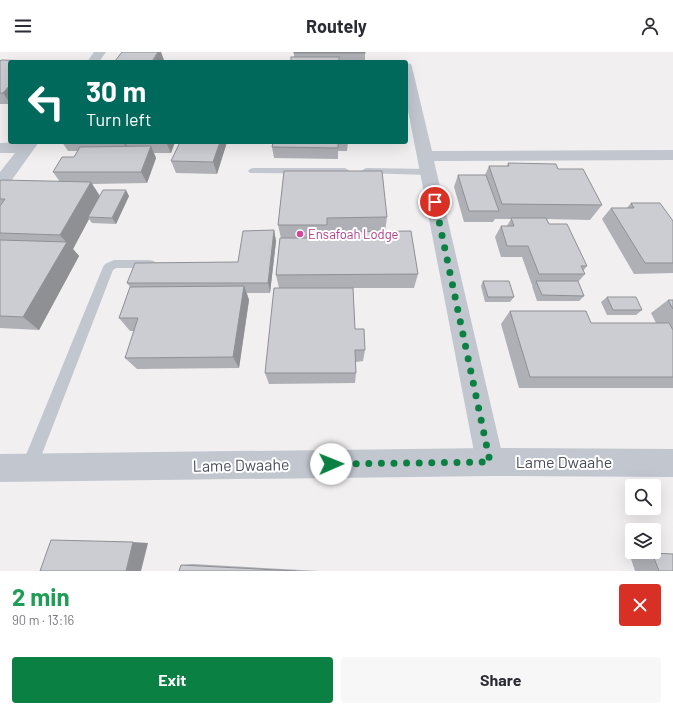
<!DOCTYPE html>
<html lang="en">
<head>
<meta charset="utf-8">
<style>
	body { margin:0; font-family:Barlow,sans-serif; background:#f7f7f7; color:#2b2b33; height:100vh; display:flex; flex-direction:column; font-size:15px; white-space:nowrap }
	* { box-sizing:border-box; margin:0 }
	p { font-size:13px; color:#7c7c81 }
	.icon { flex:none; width:22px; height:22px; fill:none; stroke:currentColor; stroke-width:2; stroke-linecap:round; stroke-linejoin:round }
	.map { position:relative; height:519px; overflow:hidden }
	.panel { display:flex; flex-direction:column; background:#fff; flex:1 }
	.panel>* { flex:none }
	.hud { position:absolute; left:8px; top:8px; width:400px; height:84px; border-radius:4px; box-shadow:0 4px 16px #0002; background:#00695c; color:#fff; overflow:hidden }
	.controls { position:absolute; left:625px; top:427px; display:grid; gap:8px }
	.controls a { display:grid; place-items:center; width:36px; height:36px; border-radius:4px; background:#fff; box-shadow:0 4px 16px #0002; font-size:20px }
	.pin { position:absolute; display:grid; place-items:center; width:34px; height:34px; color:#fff; margin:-17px; border:2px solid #fff; border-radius:50%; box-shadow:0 1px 4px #0007 }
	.me { position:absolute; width:44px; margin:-22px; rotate:89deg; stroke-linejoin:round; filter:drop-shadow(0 0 3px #0008) }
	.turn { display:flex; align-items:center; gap:14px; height:84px; padding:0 12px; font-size:18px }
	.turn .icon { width:52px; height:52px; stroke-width:2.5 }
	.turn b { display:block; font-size:28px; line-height:34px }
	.round { display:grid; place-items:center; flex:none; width:42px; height:42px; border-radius:4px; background:#f7f7f7 }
	.head { display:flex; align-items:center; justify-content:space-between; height:68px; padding:0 12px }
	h1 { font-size:24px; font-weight:700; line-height:30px; color:#1e9e55 }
	.primary-button { display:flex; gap:8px; margin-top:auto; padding:8px 12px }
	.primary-button a { flex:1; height:46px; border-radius:4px; background:#0b8043; color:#fff; font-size:16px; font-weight:700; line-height:46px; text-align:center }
	.primary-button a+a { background:#f7f7f7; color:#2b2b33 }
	header { display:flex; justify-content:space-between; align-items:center; height:52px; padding:0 12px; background:#fff; font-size:18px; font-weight:700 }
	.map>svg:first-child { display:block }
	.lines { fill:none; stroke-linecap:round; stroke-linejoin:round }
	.service { fill:#c1c6cf; fill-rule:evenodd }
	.minor { fill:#c1c6cf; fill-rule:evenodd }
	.tertiary { fill:#c1c6cf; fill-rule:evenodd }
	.wall { fill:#afb0b5; fill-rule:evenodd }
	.shaded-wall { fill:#8f9094 }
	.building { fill:#cccdd3; stroke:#8f9094 }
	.route { stroke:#0b8043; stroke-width:7; stroke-dasharray:0 12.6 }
	.hotel-dot { fill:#d1479c; stroke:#fff; stroke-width:1.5 }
	.labels { text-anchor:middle; stroke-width:4; stroke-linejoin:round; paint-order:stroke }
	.hotel-label { font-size:13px; fill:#b23c85; stroke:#fff; text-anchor:start }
	.near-street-label { font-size:16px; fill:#494e5a; stroke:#fff }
</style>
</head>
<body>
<header><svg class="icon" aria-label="menu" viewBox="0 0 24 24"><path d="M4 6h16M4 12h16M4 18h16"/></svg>Routely<svg class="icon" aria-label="person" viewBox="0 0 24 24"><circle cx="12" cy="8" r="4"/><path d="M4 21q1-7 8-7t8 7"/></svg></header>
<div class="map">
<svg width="673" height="519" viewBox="0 0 673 519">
	<rect width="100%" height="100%" fill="#f1efef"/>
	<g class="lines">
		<!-- service -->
		<g class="service">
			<polygon points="253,116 345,116 350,119 345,122 250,121 248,119 250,117"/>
			<polygon points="366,116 429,117 434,120 429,123 363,121 361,119"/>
			<polygon points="114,208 150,208 154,209 156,212 154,215 150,216 116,216 113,218 37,415 34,420 29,423 24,420 21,415 103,215 105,212"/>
		</g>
		<!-- minor -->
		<g class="minor">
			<polygon points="94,0 106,0 99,10 87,10"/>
			<polygon points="406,11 411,12 412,15 432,99 673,98 673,108 434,109 504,410 500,420 490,424 480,420 476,410 406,48"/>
			<polygon points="23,90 39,90 6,136 0,138 0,120 15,101 0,101 0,91"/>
		</g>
		<!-- tertiary -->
		<polygon class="tertiary" points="490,396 673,397 673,425 490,424 0,430 0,402"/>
	</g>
	<!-- wall -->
	<g class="wall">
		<polygon points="294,0 365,0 365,10 291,10 294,5"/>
		<polygon points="164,8 162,10 116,10 115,9"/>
		<polygon points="0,9 10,10 10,52 0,52"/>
		<polygon points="62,90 175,90 171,101 154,101 156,106 147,131 92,132 100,144 129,144 116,172 92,171 89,167 73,197 79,204 39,278 0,276 0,129 60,130 53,120 74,105 78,99 68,99"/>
		<polygon points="227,90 217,122 176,121 171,109"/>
		<polygon points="273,90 348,90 347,99 338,99 338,107 274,106 272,95"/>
		<polygon points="508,111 558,117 602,153 590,168 547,167 549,172 587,214 583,219 585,222 578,230 584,244 579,249 537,249 532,234 533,233 532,233 522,205 501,205 495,185 501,174 507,174 511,167 495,167 493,170 464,170 454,135 458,123 485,123 489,114 507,114"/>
		<path d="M284,119L387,165L385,180L418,222L414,236H353L355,277L365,298L363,309L356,310V321L355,331L269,332L265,321L279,236L276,223L281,186L278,173ZM327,181H334V186H327Z"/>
		<polygon points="631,151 673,169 673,221 634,222 602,167 611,156 627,156"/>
		<polygon points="274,178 276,189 270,241 247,241 249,248 239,316 137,317 125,306 134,279 130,279 119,266 130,235 127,231 238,210"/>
		<polygon points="483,229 514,245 510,250 485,250 481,234"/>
		<polygon points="607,245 642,258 636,263 607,263 601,250"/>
		<polygon points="668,248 673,248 673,336 519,336 501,272 510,259 591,271 656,271 651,261"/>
		<polygon points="629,501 652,501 673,519 635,519"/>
		<polygon points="192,512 320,519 179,519 181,513"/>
	</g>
	<!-- shaded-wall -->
	<g class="shaded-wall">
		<polygon points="158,0 161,0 164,8 162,10 152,10"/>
		<polygon points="10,33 10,51 3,41"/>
		<polygon points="123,90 125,90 129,97 128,100"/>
		<polygon points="166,90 175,90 171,101"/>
		<polygon points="220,90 227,90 217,122 213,110"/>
		<polygon points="151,94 156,106 147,131 141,120"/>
		<polygon points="91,130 101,146 88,165 89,167 73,197 79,204 39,278 23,265 66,190 60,183"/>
		<polygon points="126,138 129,144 116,172 112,166"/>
		<polygon points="274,178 276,189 270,241 268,231"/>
		<polygon points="244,234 249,248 239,316 233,305"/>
		<polygon points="133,490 148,491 141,519 126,519"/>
	</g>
	<!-- building -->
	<g class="building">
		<polygon points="122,0 158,0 152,9 115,9"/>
		<rect x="294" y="0" width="71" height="1"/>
		<rect x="291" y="5" width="48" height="5"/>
		<polygon points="1,8 34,9 33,10 10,10 10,33 3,41 0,41 0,9"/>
		<polygon points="180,90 220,90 213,110 171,109"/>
		<polygon points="273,90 338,90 338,96 272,95"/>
		<polygon points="151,94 141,120 53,120 62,105 74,105 80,95"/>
		<polygon points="508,111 556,112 558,117 583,117 602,153 502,152 489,114 509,114"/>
		<polygon points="284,119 382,119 387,165 327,166 327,173 278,173"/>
		<polygon points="458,123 486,123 499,159 469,159"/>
		<polygon points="1,128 91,130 60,183 0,181 0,154 5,147 0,147 0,129"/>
		<polygon points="103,138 126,138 112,166 88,165"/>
		<polygon points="631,151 660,151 673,169 673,211 645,211 611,156 634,156"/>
		<polygon points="511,166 546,166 549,172 567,172 587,214 581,214 585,222 539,222 528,194 507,194 501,174 514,174"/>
		<polygon points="274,178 268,231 127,231 135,211 238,210 243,179"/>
		<polygon points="411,179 418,222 276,223 280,186 334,186 334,180"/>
		<polygon points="0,188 67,190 23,265 0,264"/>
		<polygon points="483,229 509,229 514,245 488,245"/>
		<polygon points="536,229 578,229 584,244 542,243"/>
		<polygon points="244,234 233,305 125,306 138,266 119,266 130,235"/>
		<polygon points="274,236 353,236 355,277 364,277 365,298 355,298 356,321 265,321"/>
		<polygon points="607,245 636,245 642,258 613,258"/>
		<polygon points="668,248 673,248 673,257"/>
		<polygon points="510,259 586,259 591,271 669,271 673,278 673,325 530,325"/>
		<polygon points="51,488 133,490 126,519 40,519"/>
		<polygon points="652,501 673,502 673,519 659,519"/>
		<polygon points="181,513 296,519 179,519"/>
	</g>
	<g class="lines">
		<!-- route -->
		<polyline class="route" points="331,412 490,410 435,150"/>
	</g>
	<!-- markers -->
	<circle class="hotel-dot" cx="300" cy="182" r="4"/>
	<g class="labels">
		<!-- hotel labels -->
		<g class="hotel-label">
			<text x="308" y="187">Ensafoah Lodge</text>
		</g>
		<!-- near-street labels -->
		<g class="near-street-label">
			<text x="564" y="416">Lame Dwaahe</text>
			<text transform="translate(241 413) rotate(-1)" y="6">Lame Dwaahe</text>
		</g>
	</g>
</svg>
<div class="controls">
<a><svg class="icon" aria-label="search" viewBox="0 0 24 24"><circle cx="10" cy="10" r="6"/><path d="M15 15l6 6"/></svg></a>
<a><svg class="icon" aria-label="layers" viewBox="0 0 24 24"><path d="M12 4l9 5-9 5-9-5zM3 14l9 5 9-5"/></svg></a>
</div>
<div class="pin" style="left:435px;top:150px;background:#d93025"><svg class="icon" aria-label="arrive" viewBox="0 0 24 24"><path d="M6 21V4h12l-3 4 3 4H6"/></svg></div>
<svg class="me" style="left:331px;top:412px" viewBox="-20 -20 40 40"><circle r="19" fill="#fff"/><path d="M0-13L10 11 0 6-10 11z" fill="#0b8043"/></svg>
<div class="hud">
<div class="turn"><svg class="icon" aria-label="left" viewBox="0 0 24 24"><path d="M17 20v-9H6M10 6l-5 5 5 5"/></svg><div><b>30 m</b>Turn left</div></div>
</div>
</div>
<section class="panel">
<div class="head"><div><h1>2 min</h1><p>90 m · 13:16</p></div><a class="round" style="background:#d93025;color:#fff"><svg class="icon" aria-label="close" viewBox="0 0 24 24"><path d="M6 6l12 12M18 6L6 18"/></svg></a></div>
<div class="primary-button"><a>Exit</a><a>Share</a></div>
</section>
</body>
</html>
